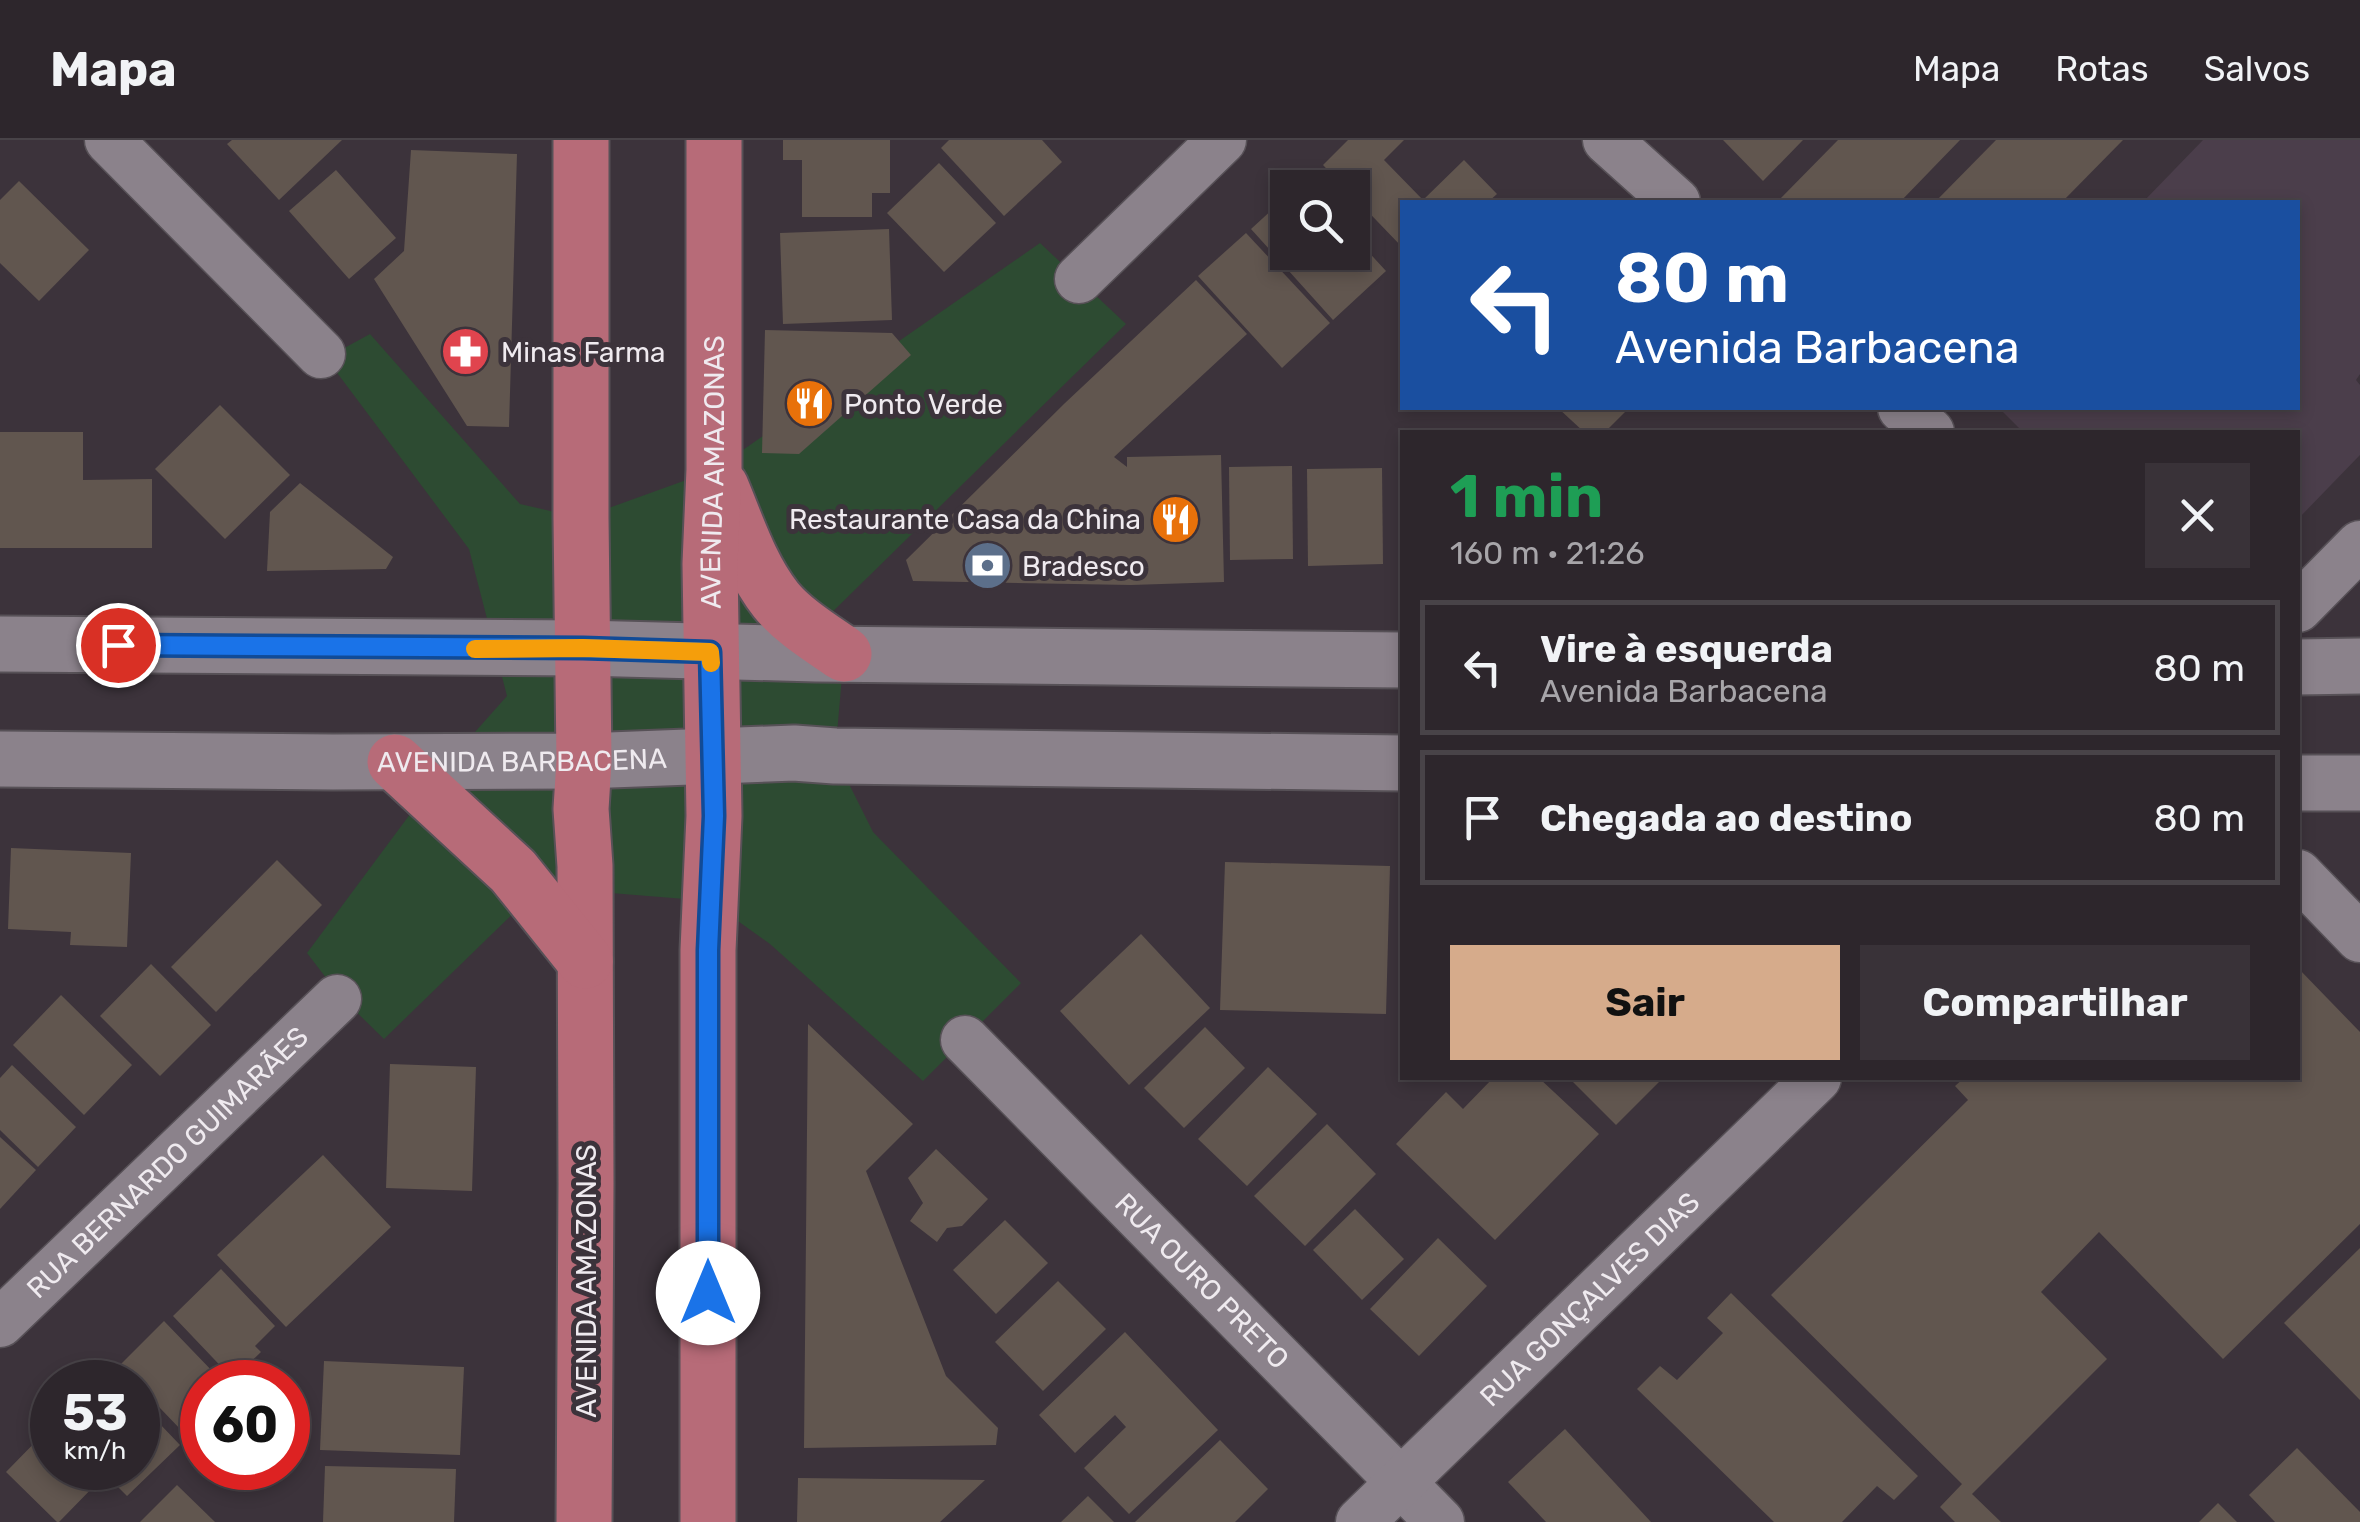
<!DOCTYPE html>
<html lang="pt">
<head>
<meta charset="utf-8">
<style>
	body { margin:0; font-family:Rubik,sans-serif; background:#393238; color:#f1f3f6; height:100vh; display:flex; flex-direction:column; font-size:38px; white-space:nowrap }
	* { box-sizing:border-box; margin:0 }
	p { font-size:32px; color:#a7a5a9 }
	.icon { flex:none; width:55px; height:55px; fill:none; stroke:currentColor; stroke-width:2; stroke-linecap:round; stroke-linejoin:round }
	.map { position:relative; flex:1; overflow:hidden }
	.drawer { position:absolute; left:1400px; top:290px; width:900px; height:650px; display:flex; flex-direction:column; background:#2d262c; border-radius:0px; box-shadow:0 5px 15px #0003,0 0 0 2px #484348 }
	.drawer>* { flex:none }
	.banner { position:absolute; left:1400px; top:60px; width:900px; height:210px; border-radius:0px; box-shadow:0 5px 15px #0003,0 0 0 2px #484348; background:#1a4fa0; color:#fff; overflow:hidden }
	.controls { position:absolute; left:1270px; top:30px; display:grid; gap:20px }
	.controls a { display:grid; place-items:center; width:100px; height:100px; border-radius:0px; background:#2d262c; box-shadow:0 5px 15px #0003,0 0 0 2px #484348; font-size:50px }
	.speed { position:absolute; left:30px; top:1220px; display:flex; gap:20px; font-size:50px; font-weight:700; text-align:center }
	.speed>* { display:grid; place-content:center; width:130px; height:130px; border-radius:50%; background:#2d262c; box-shadow:0 5px 15px #0003,0 0 0 2px #484348; line-height:1 }
	.speed small { font-size:25px; font-weight:400 }
	.speed .limit { border:15px solid #d22; background:#fff; color:#111 }
	.pin { position:absolute; display:grid; place-items:center; width:85px; height:85px; color:#fff; margin:-42px; border:5px solid #fff; border-radius:50%; box-shadow:0 2px 10px #0007 }
	.me { position:absolute; width:110px; margin:-55px; rotate:0deg; stroke-linejoin:round; filter:drop-shadow(0 0 8px #0008) }
	.turn { display:flex; align-items:center; gap:35px; height:210px; padding:0 50px; font-size:45px }
	.turn .icon { width:130px; height:130px; stroke-width:2.5 }
	.turn b { display:block; font-size:70px; line-height:85px }
	.round { display:grid; place-items:center; flex:none; width:105px; height:105px; border-radius:0px; background:#393238 }
	.overview { display:flex; align-items:center; justify-content:space-between; height:170px; padding:0 50px }
	h1 { font-size:60px; font-weight:700; line-height:75px; color:#1e9e55 }
	.primary-button { display:flex; gap:20px; margin-top:auto; padding:20px 50px }
	.primary-button a { flex:1; height:115px; border-radius:0px; background:#d6ab8b; color:#111; font-size:40px; font-weight:700; line-height:115px; text-align:center }
	.primary-button a+a { background:#393238; color:#f1f3f6 }
	ul { padding:0; list-style:none }
	li { display:flex; align-items:center; gap:30px; height:135px; margin:0 20px 15px; padding:0 30px; border:5px solid #484348; border-radius:0px }
	li div { flex:1 }
	li b { display:block; font-size:38px }
	li em { font-style:normal }
	header { display:flex; align-items:center; gap:60px; box-sizing:border-box; height:140px; padding:0 50px; background:#2d262c; border-bottom:2px solid #484348 }
	header strong { font-size:48px }
	nav { display:flex; gap:55px; margin-inline-start:auto; font-size:35px }
	.map>svg:first-child { display:block }
	.built { fill:#4b3e4b }
	.green { fill:#2d4b32 }
	.building { fill:#61564f }
	.lines { fill:none; stroke-linecap:round; stroke-linejoin:round }
	.street-casing { stroke:#575157; stroke-width:51 }
	.secondary-casing { stroke:#575157; stroke-width:59 }
	.primary-casing { stroke:#575157; stroke-width:59 }
	.street { stroke:#8b828b; stroke-width:48 }
	.secondary { stroke:#8b828b; stroke-width:55 }
	.primary { stroke:#b76b78; stroke-width:55 }
	.route-casing { stroke:#114b97; stroke-width:25 }
	.route { stroke:#1a73e8; stroke-width:18 }
	.slow { stroke:#f59e0b; stroke-width:18 }
	.labels { text-anchor:middle; stroke-width:10; stroke-linejoin:round; paint-order:stroke }
	.poi-label { font-size:28px; fill:#efeaef; stroke:#3c333b; text-anchor:start }
	.street-label { font-size:28px; fill:#efeaef; stroke:#3c333b }
</style>
</head>
<body>
<header>
<strong>Mapa</strong>
<nav><a>Mapa</a><a>Rotas</a><a>Salvos</a></nav>
</header>
<div class="map">
<svg width="2360" height="1382" viewBox="0 0 2360 1382">
	<rect width="100%" height="100%" fill="#3c333b"/>
	<!-- built -->
	<polygon class="built" points="2203,0 2360,0 2360,234 2356,240 2360,245 2360,315 2298,379 2298,292 2023,292 1999,268 2298,268 2298,62 2143,62"/>
	<!-- green -->
	<polygon class="green" points="1040,103 1126,184 816,488 844,514 835,616 873,692 1021,843 923,941 770,804 710,761 586,751 528,759 384,899 340,856 307,813 451,619 507,556 469,409 326,218 370,194 520,364 581,378 714,330"/>
	<!-- building -->
	<g class="building">
		<polygon points="232,0 342,0 279,60 227,4"/>
		<polygon points="783,0 890,0 890,53 872,53 872,77 802,77 802,20 783,20"/>
		<polygon points="949,0 1042,0 1062,22 1004,76 941,8"/>
		<polygon points="1348,0 1404,0 1384,20 1423,60 1464,20 1497,54 1488,62 1402,62 1402,107 1352,55 1352,48 1345,48 1323,25"/>
		<polygon points="1723,0 1803,0 1763,41"/>
		<polygon points="1838,0 1960,0 1900,62 1782,62 1779,60"/>
		<polygon points="1996,0 2123,0 2062,62 1935,62"/>
		<polygon points="411,10 517,14 509,287 467,286 374,139 404,111"/>
		<polygon points="939,23 996,83 944,132 887,73"/>
		<polygon points="336,30 396,98 349,139 289,71"/>
		<polygon points="19,41 89,110 39,161 0,123 0,60"/>
		<polygon points="1288,55 1288,112 1352,112 1352,94 1386,131 1333,180 1251,89"/>
		<polygon points="889,89 892,180 783,184 780,93"/>
		<polygon points="1246,93 1330,183 1282,228 1198,136"/>
		<polygon points="1196,140 1247,194 1114,317 1127,327 1127,317 1221,315 1224,442 1131,445 913,441 906,420 1065,263"/>
		<polygon points="765,190 892,193 911,215 799,314 762,313"/>
		<polygon points="220,265 290,335 225,399 155,329"/>
		<polygon points="1558,268 1629,268 1605,292 1584,292"/>
		<polygon points="0,292 83,292 83,340 152,339 152,408 0,408"/>
		<polygon points="1292,326 1293,419 1230,420 1229,327"/>
		<polygon points="1382,328 1383,424 1308,426 1307,329"/>
		<polygon points="300,343 393,417 386,429 267,431 270,372"/>
		<polygon points="11,708 131,713 127,807 70,805 71,792 8,789"/>
		<polygon points="277,720 322,765 216,872 171,827"/>
		<polygon points="1225,722 1390,726 1386,874 1220,870"/>
		<polygon points="1141,794 1210,868 1129,945 1060,871"/>
		<polygon points="151,824 211,885 160,936 100,876"/>
		<polygon points="2298,828 2360,892 2360,1084 2223,1219 2099,1092 2041,1152 2107,1219 1972,1354 2001,1382 1955,1382 1940,1367 1962,1344 1771,1155 1968,960 1955,946 1964,938 2298,938"/>
		<polygon points="61,855 132,925 84,975 13,905"/>
		<polygon points="808,884 913,984 866,1031 946,1236 998,1288 996,1305 804,1308"/>
		<polygon points="1205,887 1245,928 1184,988 1144,948"/>
		<polygon points="390,924 476,927 472,1051 386,1048"/>
		<polygon points="12,925 76,987 38,1027 0,990 0,938"/>
		<polygon points="1268,927 1317,974 1247,1046 1198,999"/>
		<polygon points="1493,938 1539,938 1599,994 1495,1100 1396,1004 1446,952 1463,969"/>
		<polygon points="1569,938 1663,938 1616,985"/>
		<polygon points="1327,984 1376,1034 1305,1106 1254,1056"/>
		<polygon points="0,997 36,1030 0,1069"/>
		<polygon points="936,1009 988,1059 962,1086 947,1088 937,1102 910,1081 923,1063 908,1038"/>
		<polygon points="323,1015 391,1087 286,1187 217,1115"/>
		<polygon points="1355,1069 1404,1119 1362,1160 1313,1110"/>
		<polygon points="1005,1080 1048,1123 996,1174 953,1130"/>
		<polygon points="1438,1098 1487,1146 1419,1216 1370,1169"/>
		<polygon points="2360,1108 2360,1260 2284,1183"/>
		<polygon points="221,1129 275,1186 255,1206 261,1212 233,1239 173,1176"/>
		<polygon points="1058,1141 1106,1189 1043,1251 995,1202"/>
		<polygon points="1731,1153 1918,1336 1894,1360 1877,1346 1842,1382 1774,1382 1637,1249 1660,1226 1677,1240 1723,1193 1707,1178"/>
		<polygon points="164,1181 216,1235 208,1242 202,1242 202,1271 182,1291 138,1245 138,1242 135,1242 119,1226"/>
		<polygon points="1125,1192 1218,1290 1129,1374 1084,1328 1126,1287 1115,1275 1075,1313 1039,1275"/>
		<polygon points="324,1221 464,1227 460,1315 320,1310"/>
		<polygon points="138,1261 180,1305 127,1356 99,1328 138,1328"/>
		<polygon points="49,1288 52,1291 52,1328 89,1328 101,1339 59,1382 57,1382 6,1332"/>
		<polygon points="1565,1289 1651,1382 1546,1382 1508,1342"/>
		<polygon points="1220,1300 1268,1349 1235,1382 1135,1382"/>
		<polygon points="2297,1308 2360,1372 2360,1382 2275,1382 2249,1355"/>
		<polygon points="325,1326 456,1329 454,1382 323,1382"/>
		<polygon points="798,1338 985,1340 940,1382 797,1382"/>
		<polygon points="177,1345 215,1382 140,1382"/>
		<polygon points="1088,1356 1114,1382 1061,1382"/>
		<polygon points="2218,1363 2237,1382 2199,1382"/>
	</g>
	<g class="lines">
		<defs>
			<g id="street">
				<polyline points="109,0 321,214"/>
				<polyline points="1607,0 1676,62"/>
				<polyline points="1079,139 1222,0"/>
				<polyline points="1902,268 1930,292"/>
				<polyline points="2298,468 2360,405"/>
				<polyline points="2298,734 2360,798"/>
				<path id="s1" d="M965,900L1440,1382"/>
				<path id="s2" d="M0,1183L337,859"/>
				<path id="s3" d="M1360,1382L1817,938"/>
			</g>
			<g id="secondary">
				<polyline points="0,504 583,508 816,514 1402,520"/>
				<polyline points="2298,527 2360,526"/>
				<path id="s4" d="M0,619L333,622L584,621L794,613L835,616L1402,623"/>
				<polyline points="2298,643 2360,643"/>
			</g>
			<g id="primary">
				<polyline points="581,0 581,378 584,621 581,669 585,726 586,1043 584,1382"/>
				<path d="M721,347C737,385 750,427 776,460C793,481 821,498 844,514"/>
				<polyline points="395,622 513,731 585,821"/>
				<path id="s5" d="M708,1382V810L714,676L710,424L714,330V0"/>
			</g>
		</defs>
		<!-- street casing -->
		<use href="#street" class="street-casing"/>
		<!-- secondary casing -->
		<use href="#secondary" class="secondary-casing"/>
		<!-- primary casing -->
		<use href="#primary" class="primary-casing"/>
		<!-- street -->
		<use href="#street" class="street"/>
		<!-- secondary -->
		<use href="#secondary" class="secondary"/>
		<!-- primary -->
		<use href="#primary" class="primary"/>
	</g>
	<g class="lines">
		<defs>
			<polyline id="route" points="118,505 583,508 710,512 714,676 708,810 708,1153"/>
		</defs>
		<!-- route casing -->
		<use href="#route" class="route-casing"/>
		<!-- route -->
		<use href="#route" class="route"/>
		<!-- slow -->
		<polyline class="slow" points="475,509 583,508 710,512 711,523"/>
	</g>
	<!-- icons -->
	<defs>
		<symbol id="pharmacy-disc" viewBox="-11 -11 22 22"><circle r="9.5" fill="#e0444e" stroke="#3c333b"/><path d="M-2-6h4v4h4v4h-4v4h-4v-4h-4v-4h4Z" fill="#fff"/></symbol>
		<symbol id="restaurant-disc" viewBox="-11 -11 22 22"><circle r="9.5" fill="#e8710a" stroke="#3c333b"/><path d="M-5-6h1v4h1v-4h1v4h1v-4h1v5L-1.5 .5V6h-2V.5L-5-1ZM5-6V6H3V1.5H1.5Q1.5-4 5-6Z" fill="#fff"/></symbol>
		<symbol id="bank-disc" viewBox="-11 -11 22 22"><circle r="9.5" fill="#5c6f8a" stroke="#3c333b"/><path d="M-6-4H6V4H-6ZM0-2.3a2.3 2.3 0 1 0 0 4.6a2.3 2.3 0 1 0 0-4.6Z" fill="#fff"/></symbol>
	</defs>
	<g fill-rule="evenodd">
		<use href="#pharmacy-disc" x="438" y="184" width="55" height="55"/>
		<use href="#restaurant-disc" x="782" y="236" width="55" height="55"/>
		<use href="#restaurant-disc" x="1148" y="352" width="55" height="55"/>
		<use href="#bank-disc" x="960" y="398" width="55" height="55"/>
	</g>
	<g class="labels">
		<!-- poi labels -->
		<g class="poi-label">
			<text x="501" y="222">Minas Farma</text>
			<text x="844" y="274">Ponto Verde</text>
			<text x="1141" y="389" text-anchor="end">Restaurante Casa da China</text>
			<text x="1022" y="436">Bradesco</text>
		</g>
		<!-- street labels -->
		<g class="street-label">
			<text dy="10" stroke="none"><textPath href="#s5" startOffset="1050">AVENIDA AMAZONAS</textPath></text>
			<text dy="10" stroke="none"><textPath href="#s4" startOffset="522">AVENIDA BARBACENA</textPath></text>
			<text dy="10" stroke="none"><textPath href="#s2" startOffset="232">RUA BERNARDO GUIMARÃES</textPath></text>
			<text transform="translate(586 1141) rotate(-90)" y="10">AVENIDA AMAZONAS</text>
			<text dy="10" stroke="none"><textPath href="#s1" startOffset="338">RUA OURO PRETO</textPath></text>
			<text dy="10" stroke="none"><textPath href="#s3" startOffset="320">RUA GONÇALVES DIAS</textPath></text>
		</g>
	</g>
</svg>
<div class="controls">
<a><svg class="icon" aria-label="search" viewBox="0 0 24 24"><circle cx="10" cy="10" r="6"/><path d="M15 15l6 6"/></svg></a>
</div>
<div class="speed"><div>53<small>km/h</small></div><div class="limit">60</div></div>
<div class="pin" style="left:118px;top:505px;background:#d93025"><svg class="icon" aria-label="arrive" viewBox="0 0 24 24"><path d="M6 21V4h12l-3 4 3 4H6"/></svg></div>
<svg class="me" style="left:708px;top:1153px" viewBox="-20 -20 40 40"><circle r="19" fill="#fff"/><path d="M0-13L10 11 0 6-10 11z" fill="#1a73e8"/></svg>
<div class="banner">
<div class="turn"><svg class="icon" aria-label="left" viewBox="0 0 24 24"><path d="M17 20v-9H6M10 6l-5 5 5 5"/></svg><div><b>80 m</b>Avenida Barbacena</div></div>
</div>
<section class="drawer">
<div class="overview"><div><h1>1 min</h1><p>160 m · 21:26</p></div><a class="round"><svg class="icon" aria-label="close" viewBox="0 0 24 24"><path d="M6 6l12 12M18 6L6 18"/></svg></a></div>
<ul>
<li><svg class="icon" aria-label="left" viewBox="0 0 24 24"><path d="M17 20v-9H6M10 6l-5 5 5 5"/></svg><div><b>Vire à esquerda</b><p>Avenida Barbacena</p></div><em>80 m</em></li>
<li><svg class="icon" aria-label="arrive" viewBox="0 0 24 24"><path d="M6 21V4h12l-3 4 3 4H6"/></svg><div><b>Chegada ao destino</b></div><em>80 m</em></li>
</ul>
<div class="primary-button"><a>Sair</a><a>Compartilhar</a></div>
</section>
</div>
</body>
</html>
